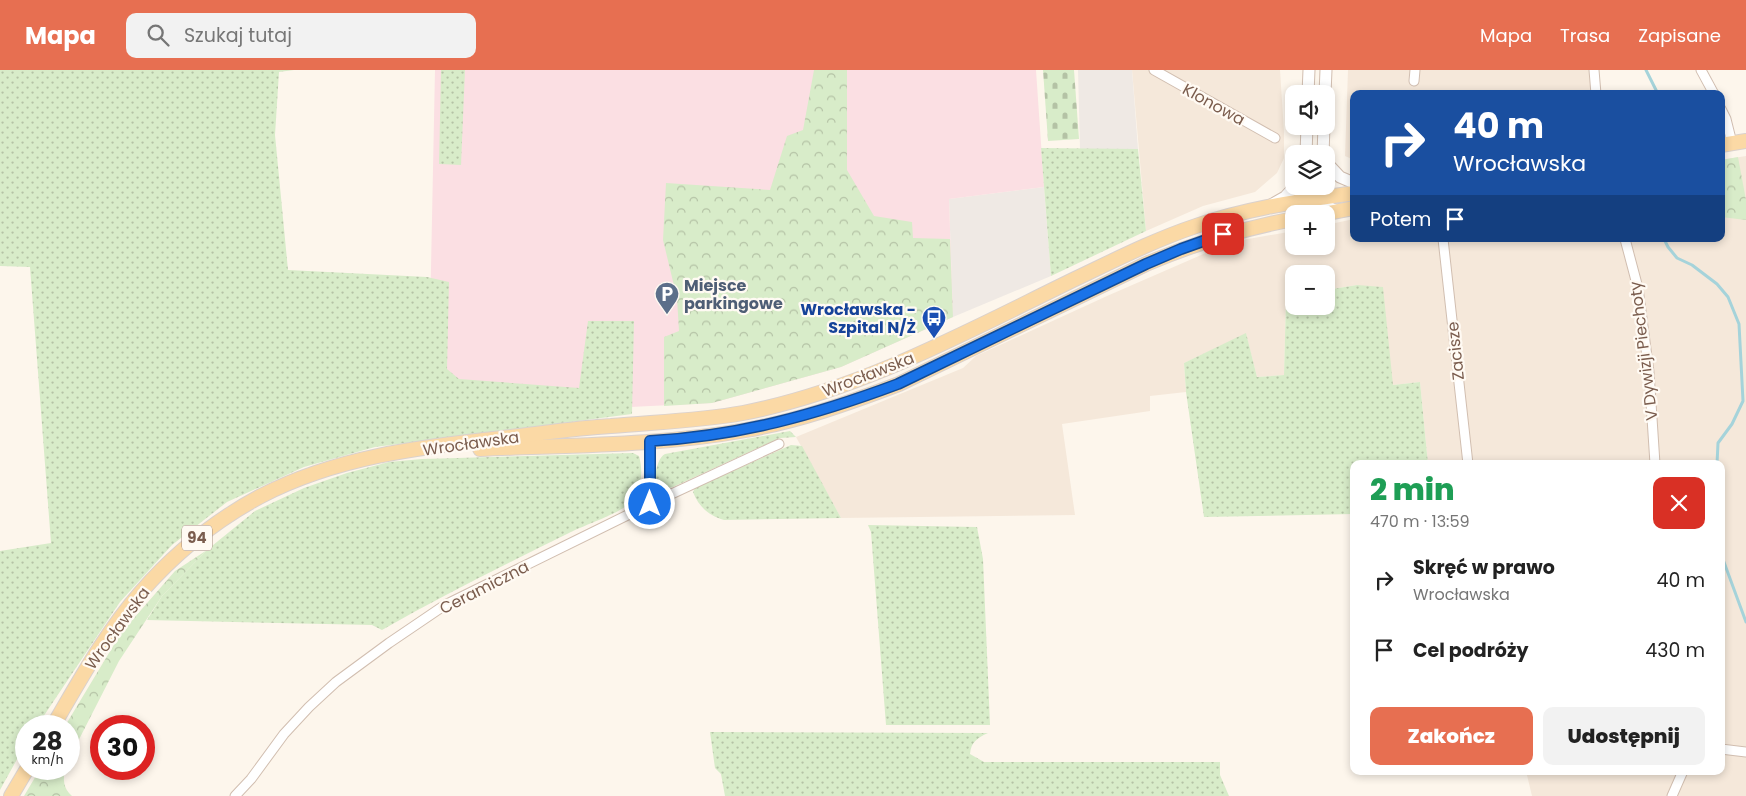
<!DOCTYPE html>
<html lang="pl">
<head>
<meta charset="utf-8">
<style>
	body { margin:0; font-family:Poppins,sans-serif; background:#f2f2f2; color:#222; height:100vh; display:flex; flex-direction:column; font-size:19px; white-space:nowrap }
	* { box-sizing:border-box; margin:0 }
	p { font-size:16px; color:#767676 }
	.icon { flex:none; width:28px; height:28px; fill:none; stroke:currentColor; stroke-width:2; stroke-linecap:round; stroke-linejoin:round }
	.map { position:relative; flex:1; overflow:hidden }
	.panel { position:absolute; left:1350px; top:390px; width:375px; height:315px; display:flex; flex-direction:column; background:#fff; border-radius:10px; box-shadow:0 2px 8px #0003 }
	.panel>* { flex:none }
	.banner { position:absolute; left:1350px; top:20px; width:375px; height:152px; border-radius:10px; box-shadow:0 2px 8px #0003; background:#1a4fa0; color:#fff; overflow:hidden }
	.buttons { position:absolute; left:1285px; top:15px; display:grid; gap:10px }
	.buttons a { display:grid; place-items:center; width:50px; height:50px; border-radius:10px; background:#fff; box-shadow:0 2px 8px #0003; font-size:25px }
	.speed { position:absolute; left:15px; top:645px; display:flex; gap:10px; font-size:25px; font-weight:700; text-align:center }
	.speed>* { display:grid; place-content:center; width:65px; height:65px; border-radius:50%; background:#fff; box-shadow:0 2px 8px #0003; line-height:1 }
	.speed small { font-size:12px; font-weight:400 }
	.speed .limit { border:8px solid #d22; background:#fff; color:#111 }
	.pin { position:absolute; display:grid; place-items:center; width:42px; height:42px; color:#fff; margin:-21px; border-radius:10px; box-shadow:0 2px 8px #0006 }
	.me { position:absolute; width:55px; margin:-28px; rotate:0deg; stroke-linejoin:round; filter:drop-shadow(0 0 4px #0008) }
	.turn { display:flex; align-items:center; gap:18px; height:105px; padding:0 20px; font-size:22px }
	.turn .icon { width:65px; height:65px; stroke-width:2.5 }
	.turn b { display:block; font-size:35px; line-height:42px }
	.then { display:flex; align-items:center; height:48px; padding:0 20px; background:#0003; gap:10px; font-size:19px }
	.round { display:grid; place-items:center; flex:none; width:52px; height:52px; border-radius:10px; background:#f2f2f2 }
	.summary { display:flex; align-items:center; justify-content:space-between; height:85px; padding:0 20px }
	h1 { font-size:30px; font-weight:800; line-height:38px; color:#1e9e55 }
	.primary-button { display:flex; gap:10px; margin-top:auto; padding:10px 20px }
	.primary-button a { flex:1; height:58px; border-radius:10px; background:#e76f51; color:#fff; font-size:20px; font-weight:800; line-height:58px; text-align:center }
	.primary-button a+a { background:#f2f2f2; color:#222 }
	ul { padding:0; list-style:none }
	li { display:flex; align-items:center; gap:15px; height:70px; padding:0 20px }
	li div { flex:1 }
	li b { display:block; font-size:19px }
	li em { font-style:normal }
	header { display:flex; align-items:center; gap:30px; box-sizing:border-box; height:70px; padding:0 25px; background:#e76f51; color:#fff }
	header strong { font-size:24px }
	nav { display:flex; gap:28px; margin-inline-start:auto; font-size:18px }
	.search { width:350px; height:45px; background:#f2f2f2; display:flex; align-items:center; gap:12px; box-sizing:border-box; padding:0 18px; border-radius:10px; color:#767676; font-size:19px }
	.map>svg:first-child { display:block }
	.residential { fill:#f5e8da }
	.industrial { fill:#efe9e4 }
	.medical { fill:#fbdfe3 }
	.grass { fill:url(#grass-dots) }
	.forest { fill:url(#forest-crowns) }
	.cemetery { fill:url(#cemetery-stones) }
	.lines { fill:none; stroke-linecap:round; stroke-linejoin:round }
	.stream { stroke:#a5d3da; stroke-width:3 }
	.minor-casing { stroke:#d1beb0; stroke-width:11 }
	.tertiary-casing { stroke:#d1beb0; stroke-width:13 }
	.primary-casing { stroke:#dad1cd; stroke-width:16 }
	.minor { stroke:#fff; stroke-width:9 }
	.tertiary { stroke:#fff; stroke-width:11 }
	.primary { stroke:#fbd9a5; stroke-width:14 }
	.route-casing { stroke:#114b97; stroke-width:12 }
	.route { stroke:#1a73e8; stroke-width:9 }
	.labels { text-anchor:middle; stroke-width:4.5; stroke-linejoin:round; paint-order:stroke }
	.shield { fill:#fffaf3; stroke:#a28b7f; stroke-width:1 }
	.shield-label { font-size:15px; font-weight:bold; fill:#7a5c4d }
	.street-label { font-size:16px; fill:#7a5c4d; stroke:#fffaf3 }
	.service-label { font-size:16px; font-weight:bold; fill:#4e5e75; stroke:#fffaf3; text-anchor:start }
	.transit-label { font-size:16px; font-weight:bold; fill:#164399; stroke:#fffaf3; text-anchor:end }
</style>
</head>
<body>
<header>
<strong>Mapa</strong>
<div class="search"><svg class="icon" aria-label="search" viewBox="0 0 24 24"><circle cx="10" cy="10" r="6"/><path d="M15 15l6 6"/></svg>Szukaj tutaj</div>
<nav><a>Mapa</a><a>Trasa</a><a>Zapisane</a></nav>
</header>
<div class="map">
<svg width="1746" height="726" viewBox="0 0 1746 726">
	<defs>
		<pattern id="grass-dots" width="8" height="8" patternUnits="userSpaceOnUse" patternTransform="scale(1.25)"><rect width="8" height="8" fill="#d8ecc9"/><path d="M2 2h.1M6 6h.1" fill="none" stroke="#b4c2a5" stroke-width="1.8" stroke-linecap="round"/></pattern>
		<pattern id="forest-crowns" width="20" height="18" patternUnits="userSpaceOnUse" patternTransform="scale(1.25)"><rect width="20" height="18" fill="#d8ecc9"/><path d="M2 6a3 3 0 1 1 6 0M12 15a3 3 0 1 1 6 0" fill="none" stroke="#b4c2a5"/></pattern>
		<pattern id="cemetery-stones" width="16" height="16" patternUnits="userSpaceOnUse" patternTransform="scale(1.25)"><rect width="16" height="16" fill="#d8ecc9"/><path d="M2 7V4a2 2 0 0 1 4 0v3zM10 15v-3a2 2 0 0 1 4 0v3z" fill="#b4c2a5"/></pattern>
	</defs>
	<rect width="100%" height="100%" fill="#fdf6ec"/>
	<!-- residential -->
	<g class="residential">
		<polygon points="1132,0 1280,0 1284,62 1284,88 1277,103 1255,122 1203,136 1146,161"/>
		<polygon points="1348,0 1589,0 1591,24 1354,24 1354,90 1345,86"/>
		<polygon points="1746,86 1746,726 1532,726 1526,701 1721,701 1721,394 1428,394 1420,312 1393,315 1357,215 1326,220 1326,204 1294,204 1294,226 1286,228 1284,305 1257,307 1246,264 1184,293 1186,322 1150,326 1150,341 1062,354 1075,445 841,448 796,367 963,298 976,286 1107,226 1231,172 1294,161 1294,176 1326,176 1326,155 1354,149 1354,169 1721,169 1721,90"/>
	</g>
	<!-- industrial -->
	<g class="industrial">
		<polygon points="1078,0 1132,0 1138,79 1080,79"/>
		<polygon points="1044,117 1051,206 953,247 949,129"/>
	</g>
	<!-- medical -->
	<polygon class="medical" points="435,0 1036,0 1044,117 949,129 953,247 841,297 712,333 428,347"/>
	<!-- grass -->
	<g class="grass">
		<polygon points="0,0 294,0 279,2 275,65 288,200 427,207 449,212 447,299 459,309 579,318 588,251 634,251 632,344 375,377 304,397 227,432 172,475 120,532 37,656 26,656 26,673 0,720 0,481 51,473 30,197 0,196"/>
		<polygon points="441,0 465,0 461,95 439,94"/>
		<polygon points="1041,78 1138,79 1146,161 1051,206"/>
		<polygon points="1357,215 1383,217 1393,315 1420,312 1428,394 1354,394 1354,444 1204,447 1186,322 1184,293 1246,263 1257,307 1284,305 1286,228 1294,226 1294,236 1326,236 1326,220"/>
		<path d="M790,361L796,367L780,368L673,417L663,419C660,417 658,417 657,414C653,406 658,387 665,384Z"/>
		<path d="M791,375L802,376L841,448L724,450C708,445 699,437 693,422L695,418Z"/>
		<path d="M633,383L639,386C644,404 641,422 627,435C618,444 582,456 569,463C506,494 443,525 382,560L372,555L147,550L162,526L207,480L255,441L304,418L347,403L389,392L422,389Z"/>
		<polygon points="868,455 977,457 983,489 990,655 886,655 871,462"/>
		<path d="M710,662L988,663C977,668 971,672 970,684L984,692H1220V705L1229,726H725L721,704L715,698Z"/>
	</g>
	<!-- forest -->
	<g class="forest">
		<polygon points="814,0 847,0 847,100 874,146 912,152 913,168 950,169 953,247 841,297 712,333 664,336 664,267 679,261 677,228 663,170 666,113 770,120 787,66 803,60"/>
		<polygon points="1738,87 1746,130 1746,150 1721,147 1721,90"/>
		<polygon points="207,480 162,526 119,591 69,689 69,656 65,656 121,563 175,501"/>
		<path d="M40,699H65C63,710 63,718 72,726H24Z"/>
	</g>
	<!-- cemetery -->
	<polygon class="cemetery" points="1043,0 1074,0 1079,69 1048,71"/>
	<g class="lines">
		<!-- stream -->
		<g class="stream">
			<polyline points="1646,0 1658,24"/>
			<polyline points="1664,169 1668,177 1677,188 1692,195 1717,214 1728,227 1739,254 1743,331 1732,354 1718,373 1717,394"/>
			<polyline points="1721,484 1746,552"/>
		</g>
		<defs>
			<g id="minor">
				<polyline points="1154,0 1275,68"/>
				<polyline points="1594,0 1596,24"/>
				<polyline points="1701,0 1714,24"/>
				<polyline points="1414,11 1415,0"/>
				<polyline points="1721,39 1726,49 1732,73"/>
				<polyline points="1443,169 1468,394"/>
				<polyline points="1625,169 1638,218 1649,302 1655,394"/>
				<polyline points="650,371 650,434"/>
				<polyline points="1721,679 1746,682"/>
				<polyline points="235,726 251,709 284,664 309,637 336,612 389,573 445,535 650,434 779,374"/>
				<polyline points="1672,726 1683,701"/>
			</g>
			<g id="tertiary">
				<polyline points="1308,24 1309,0"/>
				<polyline points="1325,24 1326,0"/>
				<polyline points="1306,84 1307,56"/>
				<polyline points="1323,84 1324,56"/>
				<polyline points="1326,92 1340,107 1354,113"/>
				<path d="M1308,116C1314,130 1324,137 1338,141"/>
				<polyline points="1271,135 1285,127 1295,116"/>
				<path d="M1299,144C1310,138 1317,129 1320,116"/>
			</g>
			<g id="primary">
				<polyline points="1721,75 1746,71"/>
				<polyline points="1323,144 1354,138"/>
				<path d="M480,379C569,375 659,376 746,360C798,351 849,333 899,314L1146,194C1195,173 1240,159 1294,149"/>
				<path d="M53,656C80,610 106,562 141,522C175,483 216,450 261,426C336,387 420,377 502,368C538,364 575,358 611,356C655,352 699,351 743,343C861,320 968,261 1075,209C1115,190 1154,170 1196,156C1247,138 1301,131 1354,123"/>
				<polyline points="11,726 27,699"/>
			</g>
		</defs>
		<!-- minor casing -->
		<use href="#minor" class="minor-casing"/>
		<!-- tertiary casing -->
		<use href="#tertiary" class="tertiary-casing"/>
		<!-- primary casing -->
		<use href="#primary" class="primary-casing"/>
		<!-- minor -->
		<use href="#minor" class="minor"/>
		<!-- tertiary -->
		<use href="#tertiary" class="tertiary"/>
		<!-- primary -->
		<use href="#primary" class="primary"/>
	</g>
	<g class="lines">
		<defs>
			<path id="route" d="M650,434V371C739,366 815,345 898,314L1146,194L1181,179L1223,164"/>
		</defs>
		<!-- route casing -->
		<use href="#route" class="route-casing"/>
		<!-- route -->
		<use href="#route" class="route"/>
	</g>
	<!-- icons -->
	<defs>
		<symbol id="parking-pin" viewBox="-11 -11 22 30"><path d="M0 17L-7.5 6A9.5 9.5 0 1 1 7.5 6Z" fill="#5c6f8a" stroke="#fffaf3"/><path d="M-3.5-5.5H1a3.5 3.5 0 0 1 0 7H-1V5.5H-3.5ZM-1-3.4V-.6H.8a1.4 1.4 0 0 0 0-2.8Z" fill="#fff"/></symbol>
		<symbol id="bus-pin" viewBox="-11 -11 22 30"><path d="M0 17L-7.5 6A9.5 9.5 0 1 1 7.5 6Z" fill="#1a4fb4" stroke="#fffaf3"/><path d="M-5-6H5V4H4V6H2V4H-2V6H-4V4H-5ZM-3.5-4V0h7V-4ZM-3.5 1.2v1.5H-2V1.2ZM2 1.2v1.5H3.5V1.2Z" fill="#fff"/></symbol>
	</defs>
	<g fill-rule="evenodd">
		<use href="#parking-pin" x="653" y="210" width="28" height="38"/>
		<use href="#bus-pin" x="920" y="234" width="28" height="38"/>
	</g>
	<g class="labels">
		<!-- shield labels -->
		<rect class="shield" x="182" y="455.5" width="30" height="25" rx="4"/>
		<g class="shield-label">
			<text x="197" y="473">94</text>
		</g>
		<!-- street labels -->
		<g class="street-label">
			<text transform="translate(1214 34) rotate(29)" y="6">Klonowa</text>
			<text transform="translate(1455 281) rotate(-96)" y="6">Zacisze</text>
			<text transform="translate(1643 281) rotate(-97)" y="6">V Dywizji Piechoty</text>
			<text transform="translate(868 304) rotate(-21)" y="6">Wrocławska</text>
			<text transform="translate(471 373) rotate(-8)" y="6">Wrocławska</text>
			<text transform="translate(484 517) rotate(-27)" y="6">Ceramiczna</text>
			<text transform="translate(117 558) rotate(-54)" y="6">Wrocławska</text>
		</g>
		<!-- service labels -->
		<g class="service-label">
			<text x="684" y="221">Miejsce<tspan x="684" dy="18">parkingowe</tspan></text>
		</g>
		<!-- transit labels -->
		<g class="transit-label">
			<text x="916" y="245">Wrocławska -<tspan x="916" dy="18">Szpital N/Ż</tspan></text>
		</g>
	</g>
</svg>
<div class="buttons">
<a><svg class="icon" aria-label="sound" viewBox="0 0 24 24"><path d="M4 9h4l5-4v14l-5-4H4zM17 9q2 3 0 6"/></svg></a>
<a><svg class="icon" aria-label="layers" viewBox="0 0 24 24"><path d="M12 4l9 5-9 5-9-5zM3 14l9 5 9-5"/></svg></a>
<a>+</a>
<a>−</a>
</div>
<div class="speed"><div>28<small>km/h</small></div><div class="limit">30</div></div>
<div class="pin" style="left:1223px;top:164px;background:#d93025"><svg class="icon" aria-label="arrive" viewBox="0 0 24 24"><path d="M6 21V4h12l-3 4 3 4H6"/></svg></div>
<svg class="me" style="left:650px;top:434px" viewBox="-20 -20 40 40"><circle r="17" fill="#1a73e8" stroke="#fff" stroke-width="3"/><path d="M0-11L8 9 0 5-8 9z" fill="#fff"/></svg>
<div class="banner">
<div class="turn"><svg class="icon" aria-label="right" viewBox="0 0 24 24"><path d="M7 20v-9h11M14 6l5 5-5 5"/></svg><div><b>40 m</b>Wrocławska</div></div>
<div class="then">Potem<svg class="icon" aria-label="arrive" viewBox="0 0 24 24"><path d="M6 21V4h12l-3 4 3 4H6"/></svg></div>
</div>
<section class="panel">
<div class="summary"><div><h1>2 min</h1><p>470 m · 13:59</p></div><a class="round" style="background:#d93025;color:#fff"><svg class="icon" aria-label="close" viewBox="0 0 24 24"><path d="M6 6l12 12M18 6L6 18"/></svg></a></div>
<ul>
<li><svg class="icon" aria-label="right" viewBox="0 0 24 24"><path d="M7 20v-9h11M14 6l5 5-5 5"/></svg><div><b>Skręć w prawo</b><p>Wrocławska</p></div><em>40 m</em></li>
<li><svg class="icon" aria-label="arrive" viewBox="0 0 24 24"><path d="M6 21V4h12l-3 4 3 4H6"/></svg><div><b>Cel podróży</b></div><em>430 m</em></li>
</ul>
<div class="primary-button"><a>Zakończ</a><a>Udostępnij</a></div>
</section>
</div>
</body>
</html>
